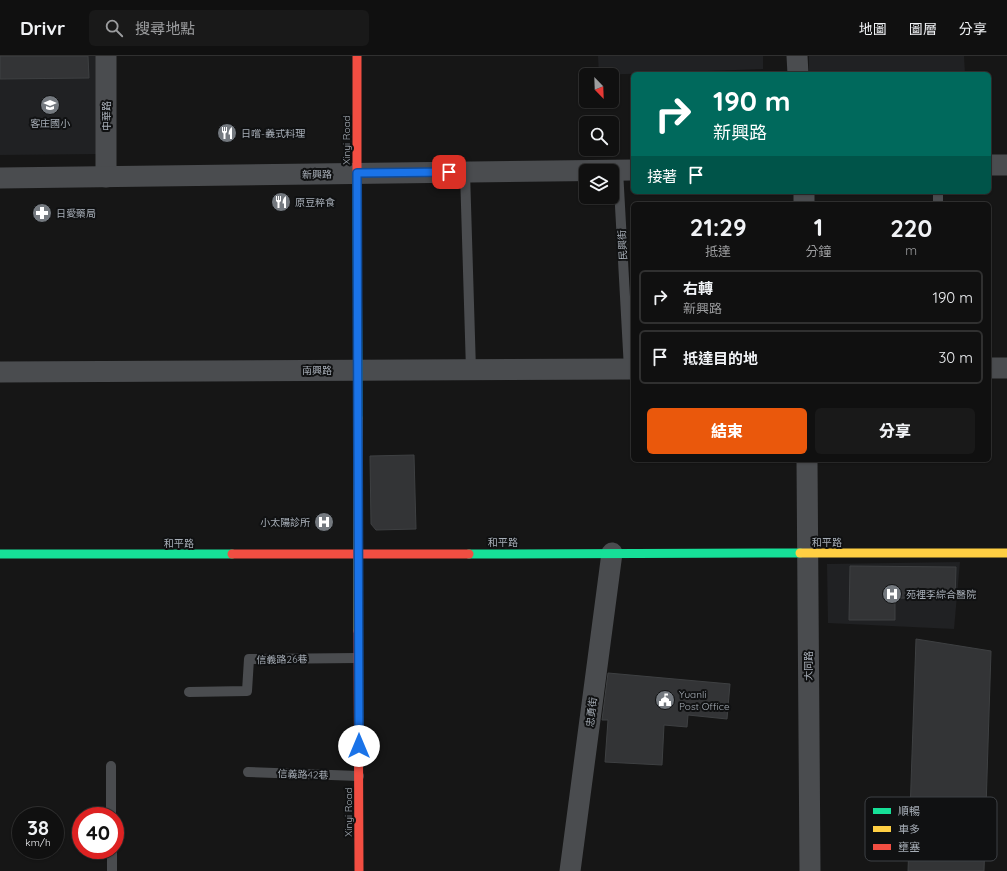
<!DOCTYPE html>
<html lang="zh-TW">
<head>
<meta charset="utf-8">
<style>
	body { margin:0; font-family:Quicksand,"Noto Sans TC",sans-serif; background:#191919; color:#f1f3f6; height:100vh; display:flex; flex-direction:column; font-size:15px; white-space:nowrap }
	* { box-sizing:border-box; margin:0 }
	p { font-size:13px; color:#9c9d9f }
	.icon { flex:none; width:22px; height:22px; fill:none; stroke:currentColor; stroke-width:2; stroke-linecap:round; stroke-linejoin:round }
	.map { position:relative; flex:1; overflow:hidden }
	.drawer { position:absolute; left:631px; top:146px; width:360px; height:260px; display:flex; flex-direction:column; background:#101010; border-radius:6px; box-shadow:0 1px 3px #0004,0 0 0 1px #303030 }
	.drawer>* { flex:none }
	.hud { position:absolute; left:631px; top:16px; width:360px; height:122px; border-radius:6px; box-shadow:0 1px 3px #0004,0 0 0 1px #303030; background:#00695c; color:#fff; overflow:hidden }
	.needle { width:26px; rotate:157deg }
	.tools { position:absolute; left:579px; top:12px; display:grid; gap:8px }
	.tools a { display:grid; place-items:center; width:40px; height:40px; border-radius:6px; background:#101010; box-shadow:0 1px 3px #0004,0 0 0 1px #303030; font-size:20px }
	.speed { position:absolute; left:12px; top:751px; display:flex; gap:8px; font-size:20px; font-weight:700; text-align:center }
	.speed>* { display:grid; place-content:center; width:52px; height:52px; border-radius:50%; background:#101010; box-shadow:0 1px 3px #0004,0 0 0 1px #303030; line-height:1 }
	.speed small { font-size:10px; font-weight:400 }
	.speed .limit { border:6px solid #d22; background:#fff; color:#111 }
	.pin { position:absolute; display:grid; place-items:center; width:34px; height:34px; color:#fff; margin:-17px; border-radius:8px; box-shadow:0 2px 6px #0006 }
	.me { position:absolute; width:44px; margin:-22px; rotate:0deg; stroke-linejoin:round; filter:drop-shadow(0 0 3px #0008) }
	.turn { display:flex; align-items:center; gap:14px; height:84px; padding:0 16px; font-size:18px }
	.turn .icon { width:52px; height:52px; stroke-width:2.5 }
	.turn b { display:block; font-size:28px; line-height:34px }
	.then { display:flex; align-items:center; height:38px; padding:0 16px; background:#0003; gap:8px; font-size:15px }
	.eta { display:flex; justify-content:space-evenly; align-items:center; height:68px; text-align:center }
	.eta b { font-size:24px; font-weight:800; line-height:28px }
	.action { display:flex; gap:8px; margin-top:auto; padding:8px 16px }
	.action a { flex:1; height:46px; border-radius:6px; background:#ea580c; color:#fff; font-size:16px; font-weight:800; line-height:46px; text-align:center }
	.action a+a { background:#191919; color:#f1f3f6 }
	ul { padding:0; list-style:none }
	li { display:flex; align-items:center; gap:12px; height:54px; margin:0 8px 6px; padding:0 8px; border:2px solid #303030; border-radius:6px }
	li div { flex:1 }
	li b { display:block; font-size:15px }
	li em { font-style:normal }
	header { display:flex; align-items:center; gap:24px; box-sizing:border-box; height:56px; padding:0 20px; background:#101010; border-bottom:1px solid #303030 }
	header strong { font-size:19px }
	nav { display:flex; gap:22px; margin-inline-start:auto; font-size:14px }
	.search { width:280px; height:36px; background:#191919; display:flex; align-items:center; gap:10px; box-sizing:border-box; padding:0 14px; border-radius:6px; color:#9c9d9f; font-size:15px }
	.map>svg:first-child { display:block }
	.built { fill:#202123 }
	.building { fill:#333436; stroke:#3e4042 }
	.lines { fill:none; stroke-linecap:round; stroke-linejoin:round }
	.lane { stroke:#4a4c4f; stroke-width:10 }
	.street { stroke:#4a4c4f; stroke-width:21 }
	.fast { stroke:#16e098; stroke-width:9 }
	.slow { stroke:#ffcf43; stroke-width:9 }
	.jam { stroke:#f24e42; stroke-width:9 }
	.route-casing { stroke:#114b97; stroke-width:10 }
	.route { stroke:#1a73e8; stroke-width:7 }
	.labels { text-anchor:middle; stroke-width:4; stroke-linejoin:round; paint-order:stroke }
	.street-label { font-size:10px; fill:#a7aeb7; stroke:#101112 }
	.poi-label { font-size:10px; fill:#a7aeb7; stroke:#101112; text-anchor:start }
	.key { fill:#101112; stroke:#3d4044; stroke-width:1 }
	.key-label { font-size:11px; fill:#a7aeb7 }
</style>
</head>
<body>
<header>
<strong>Drivr</strong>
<div class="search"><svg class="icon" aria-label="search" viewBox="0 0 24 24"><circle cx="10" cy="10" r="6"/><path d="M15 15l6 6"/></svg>搜尋地點</div>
<nav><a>地圖</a><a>圖層</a><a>分享</a></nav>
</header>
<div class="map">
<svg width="1007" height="815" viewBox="0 0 1007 815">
	<rect width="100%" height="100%" fill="#161616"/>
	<!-- built -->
	<g class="built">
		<polygon points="0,0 99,0 100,98 0,99"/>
		<polygon points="598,0 763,0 763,13 599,19"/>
		<polygon points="809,0 964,0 965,18 809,18"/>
		<polygon points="960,506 954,573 828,567 827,508"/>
	</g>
	<!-- building -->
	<g class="building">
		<polygon points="0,0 88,0 89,22 0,23"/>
		<polygon points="414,399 416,473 376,474 371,468 370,400"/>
		<polygon points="850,510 956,511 955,543 895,542 895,564 849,564"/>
		<polygon points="916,583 991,595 984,815 908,815"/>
		<polygon points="608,617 730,628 727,663 688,659 687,671 664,669 662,709 605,706 608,664 602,664"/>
	</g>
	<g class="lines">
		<!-- lane -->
		<g class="lane">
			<polyline points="618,114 629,313"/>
			<polyline points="465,116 471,314"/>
			<polyline points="938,136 938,148"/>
			<polyline points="189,636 247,635 249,603 358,602"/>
			<polyline points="111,710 111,760"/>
			<polyline points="248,716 359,720"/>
			<polyline points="112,794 112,815"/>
		</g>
		<!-- street -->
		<g class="street">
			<polyline points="797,0 798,18"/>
			<polyline points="989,109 1007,109"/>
			<polyline points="106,121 106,0"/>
			<polyline points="0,122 633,114"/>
			<polyline points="804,136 804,148"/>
			<polyline points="989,312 1007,312"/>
			<polyline points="0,316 633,313"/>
			<polyline points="807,404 810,815"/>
			<polyline points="570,815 612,497"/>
		</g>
		<!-- fast -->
		<g class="fast">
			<polyline points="357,122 358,362"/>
			<polyline points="0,498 232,498"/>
			<polyline points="469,498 800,497"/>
		</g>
		<!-- slow -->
		<g class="slow">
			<polyline points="358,362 358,575"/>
			<polyline points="800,497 1007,497"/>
		</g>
		<!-- jam -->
		<g class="jam">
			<polyline points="357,0 357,122"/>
			<polyline points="232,498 469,498"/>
			<polyline points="358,575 359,815"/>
		</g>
	</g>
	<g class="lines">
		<defs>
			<polyline id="route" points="359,690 357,117 449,116"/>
		</defs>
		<!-- route casing -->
		<use href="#route" class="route-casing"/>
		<!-- route -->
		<use href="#route" class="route"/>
	</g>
	<!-- icons -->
	<defs>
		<symbol id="school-disc" viewBox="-11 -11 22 22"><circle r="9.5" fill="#74797f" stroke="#101112"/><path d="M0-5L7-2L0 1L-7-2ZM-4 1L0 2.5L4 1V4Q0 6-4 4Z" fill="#fff"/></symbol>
		<symbol id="restaurant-disc" viewBox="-11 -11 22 22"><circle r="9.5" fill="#74797f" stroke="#101112"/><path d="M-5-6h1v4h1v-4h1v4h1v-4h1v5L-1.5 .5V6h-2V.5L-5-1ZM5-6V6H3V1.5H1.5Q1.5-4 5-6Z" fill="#fff"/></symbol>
		<symbol id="pharmacy-disc" viewBox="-11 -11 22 22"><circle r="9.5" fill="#74797f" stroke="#101112"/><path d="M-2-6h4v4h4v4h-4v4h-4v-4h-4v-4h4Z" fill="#fff"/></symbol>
		<symbol id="hospital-disc" viewBox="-11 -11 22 22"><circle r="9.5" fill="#74797f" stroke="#101112"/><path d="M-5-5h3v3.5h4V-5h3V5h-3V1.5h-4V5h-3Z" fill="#fff"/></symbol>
		<symbol id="civic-disc" viewBox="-11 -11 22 22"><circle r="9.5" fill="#74797f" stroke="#101112"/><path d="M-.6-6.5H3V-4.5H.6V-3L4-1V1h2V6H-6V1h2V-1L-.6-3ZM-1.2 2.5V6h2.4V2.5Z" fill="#fff"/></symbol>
	</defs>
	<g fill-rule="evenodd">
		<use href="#school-disc" x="39" y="38" width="22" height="22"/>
		<use href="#restaurant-disc" x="216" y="66" width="22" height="22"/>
		<use href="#restaurant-disc" x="270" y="135" width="22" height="22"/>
		<use href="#pharmacy-disc" x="31" y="146" width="22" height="22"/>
		<use href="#hospital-disc" x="313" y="455" width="22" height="22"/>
		<use href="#hospital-disc" x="881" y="527" width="22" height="22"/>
		<use href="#civic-disc" x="654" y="633" width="22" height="22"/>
	</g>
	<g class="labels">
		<!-- street labels -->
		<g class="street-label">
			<text transform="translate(106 60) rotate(-90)" y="4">中華路</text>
			<text transform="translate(346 84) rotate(-90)" y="4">Xinyi Road</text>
			<text transform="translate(317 118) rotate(-1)" y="4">新興路</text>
			<text transform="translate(622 189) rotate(-93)" y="4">民興街</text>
			<text x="317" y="318">南興路</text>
			<text x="503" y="490">和平路</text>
			<text x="827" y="490">和平路</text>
			<text x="179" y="491">和平路</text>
			<text transform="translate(282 603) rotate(-1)" y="4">信義路26巷</text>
			<text transform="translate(808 610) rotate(-90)" y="4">大同路</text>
			<text transform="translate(591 656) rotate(-83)" y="4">忠勇街</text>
			<text transform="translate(303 718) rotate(2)" y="4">信義路42巷</text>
			<text transform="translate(348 756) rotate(-90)" y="4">Xinyi Road</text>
		</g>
		<!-- poi labels -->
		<g class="poi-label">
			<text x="50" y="71" text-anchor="middle">客庄國小</text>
			<text x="241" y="81">日嚐-義式料理</text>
			<text x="295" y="150">原豆粹食</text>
			<text x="56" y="161">日愛藥局</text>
			<text x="310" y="470" text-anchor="end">小太陽診所</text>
			<text x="906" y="542">苑裡李綜合醫院</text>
			<text x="679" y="642">Yuanli<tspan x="679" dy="12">Post Office</tspan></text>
		</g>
	</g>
	<!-- legend -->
	<rect x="865" y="741" width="132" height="64" rx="6" class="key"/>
	<rect x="873" y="752" width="18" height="6" fill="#16e098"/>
	<rect x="873" y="770" width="18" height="6" fill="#ffcf43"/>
	<rect x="873" y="788" width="18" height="6" fill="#f24e42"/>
	<g class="key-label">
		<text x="898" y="759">順暢</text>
		<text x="898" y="777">車多</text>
		<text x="898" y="795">壅塞</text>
	</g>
</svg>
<div class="tools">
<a><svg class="needle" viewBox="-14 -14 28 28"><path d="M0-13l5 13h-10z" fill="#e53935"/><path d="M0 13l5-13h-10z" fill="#9c9d9f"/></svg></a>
<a><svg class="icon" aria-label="search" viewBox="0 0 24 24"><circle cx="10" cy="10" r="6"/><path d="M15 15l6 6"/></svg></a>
<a><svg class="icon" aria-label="layers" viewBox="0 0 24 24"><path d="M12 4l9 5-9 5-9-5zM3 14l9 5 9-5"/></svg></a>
</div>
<div class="speed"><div>38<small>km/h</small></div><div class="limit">40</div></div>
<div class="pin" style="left:449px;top:116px;background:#d93025"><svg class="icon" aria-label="arrive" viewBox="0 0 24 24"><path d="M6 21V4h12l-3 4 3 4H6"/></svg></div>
<svg class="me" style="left:359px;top:690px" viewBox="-20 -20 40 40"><circle r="19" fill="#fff"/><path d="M0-13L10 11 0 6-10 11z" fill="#1a73e8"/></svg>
<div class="hud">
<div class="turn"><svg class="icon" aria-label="right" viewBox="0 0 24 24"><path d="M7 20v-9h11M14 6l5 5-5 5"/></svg><div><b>190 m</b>新興路</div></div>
<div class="then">接著<svg class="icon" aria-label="arrive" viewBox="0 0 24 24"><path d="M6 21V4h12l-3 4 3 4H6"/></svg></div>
</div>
<section class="drawer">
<div class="eta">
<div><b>21:29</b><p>抵達</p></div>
<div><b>1</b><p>分鐘</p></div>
<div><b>220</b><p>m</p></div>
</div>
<ul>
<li><svg class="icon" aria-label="right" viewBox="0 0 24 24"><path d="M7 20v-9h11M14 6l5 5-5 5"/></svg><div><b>右轉</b><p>新興路</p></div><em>190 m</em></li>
<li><svg class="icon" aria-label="arrive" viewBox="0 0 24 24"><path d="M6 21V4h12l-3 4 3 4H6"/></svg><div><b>抵達目的地</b></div><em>30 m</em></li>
</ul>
<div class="action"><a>結束</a><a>分享</a></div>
</section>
</div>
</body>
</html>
